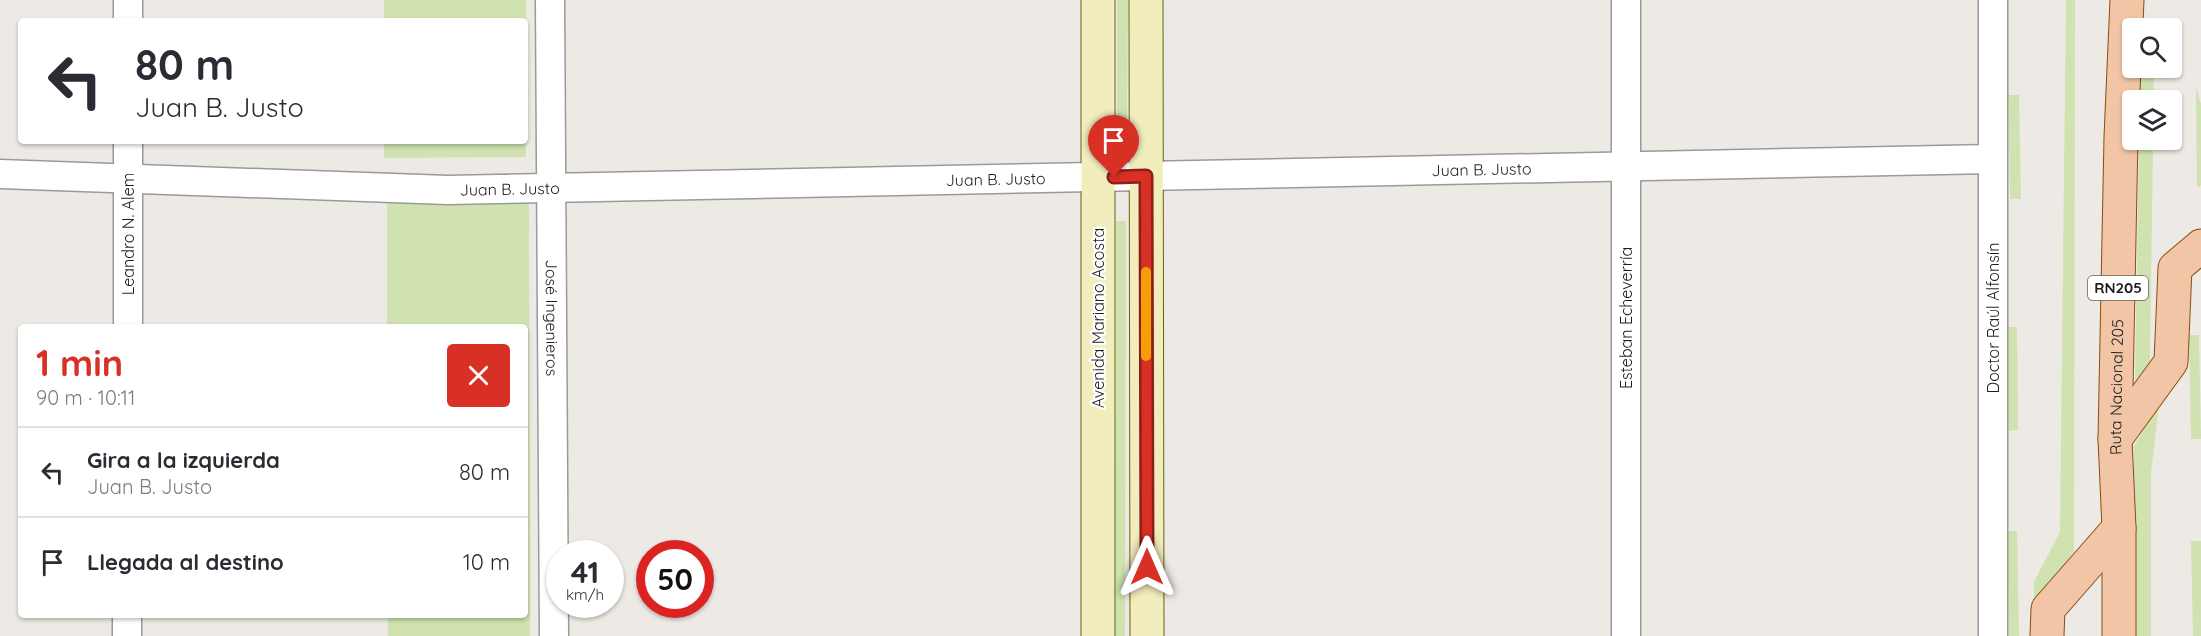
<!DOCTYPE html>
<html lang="es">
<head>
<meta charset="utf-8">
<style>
	body { margin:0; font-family:Quicksand,sans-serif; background:#f2f2f3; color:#2b2b33; height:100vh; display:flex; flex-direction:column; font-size:22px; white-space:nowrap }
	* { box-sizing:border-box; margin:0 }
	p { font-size:20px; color:#7c7c81 }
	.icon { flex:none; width:33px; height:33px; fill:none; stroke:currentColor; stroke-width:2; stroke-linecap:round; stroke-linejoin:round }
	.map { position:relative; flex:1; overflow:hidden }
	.details { position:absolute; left:18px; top:324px; width:510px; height:294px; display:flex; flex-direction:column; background:#fff; border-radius:6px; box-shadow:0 2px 4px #0004 }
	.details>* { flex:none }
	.top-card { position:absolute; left:18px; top:18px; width:510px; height:126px; border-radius:6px; box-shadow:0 2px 4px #0004; background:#fff; color:#2b2b33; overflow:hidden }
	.controls { position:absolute; left:2122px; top:18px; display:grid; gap:12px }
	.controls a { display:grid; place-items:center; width:60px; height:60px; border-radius:6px; background:#fff; box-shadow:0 2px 4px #0004; font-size:30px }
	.speed { position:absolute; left:546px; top:540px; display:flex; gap:12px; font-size:30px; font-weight:700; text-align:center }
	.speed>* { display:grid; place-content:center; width:78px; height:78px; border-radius:50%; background:#fff; box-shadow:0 2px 4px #0004; line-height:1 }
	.speed small { font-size:15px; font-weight:400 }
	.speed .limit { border:9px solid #d22; background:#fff; color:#111 }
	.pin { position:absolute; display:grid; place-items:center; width:51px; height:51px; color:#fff; margin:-62px -26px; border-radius:50% 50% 50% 0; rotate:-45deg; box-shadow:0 0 6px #0007 }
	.pin .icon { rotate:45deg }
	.me { position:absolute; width:66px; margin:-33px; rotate:0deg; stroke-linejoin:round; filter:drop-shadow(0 0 4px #0008) }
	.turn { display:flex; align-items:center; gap:21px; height:126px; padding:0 18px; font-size:27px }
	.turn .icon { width:78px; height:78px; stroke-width:2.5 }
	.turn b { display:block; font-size:42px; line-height:51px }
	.round { display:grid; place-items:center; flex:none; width:63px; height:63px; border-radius:6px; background:#f2f2f3 }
	.overview { display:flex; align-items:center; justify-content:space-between; height:102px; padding:0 18px }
	h1 { font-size:36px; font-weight:700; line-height:45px; color:#d93025 }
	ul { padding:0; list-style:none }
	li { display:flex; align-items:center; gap:18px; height:90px; padding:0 18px; border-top:2px solid #e1e1e2 }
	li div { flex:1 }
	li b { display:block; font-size:22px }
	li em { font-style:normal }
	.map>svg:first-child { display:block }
	.grass { fill:#cfe2af }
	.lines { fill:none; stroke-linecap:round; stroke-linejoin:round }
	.street-casing { stroke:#9a9a9a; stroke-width:31 }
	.secondary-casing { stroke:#676411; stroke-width:35 }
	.primary-casing { stroke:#864e10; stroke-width:35 }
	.street { stroke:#fff; stroke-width:28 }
	.secondary { stroke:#f2edbd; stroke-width:33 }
	.primary { stroke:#f1c5a5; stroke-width:33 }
	.route-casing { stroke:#8d1f18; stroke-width:15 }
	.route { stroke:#d93025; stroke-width:10 }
	.slow { stroke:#f59e0b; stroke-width:10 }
	.labels { text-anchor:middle; stroke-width:4.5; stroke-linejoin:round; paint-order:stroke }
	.shield { fill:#fff; stroke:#616161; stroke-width:1.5 }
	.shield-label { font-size:15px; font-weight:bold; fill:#1d1d1d }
	.street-label { font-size:16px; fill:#1d1d1d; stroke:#fff }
</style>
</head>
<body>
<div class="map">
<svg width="2201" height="636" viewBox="0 0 2201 636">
	<rect width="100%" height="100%" fill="#ede9e4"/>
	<!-- grass -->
	<g class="grass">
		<polygon points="384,0 526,0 526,157 384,158 384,141 525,141 525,21 384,21"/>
		<polygon points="1117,0 1128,0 1127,133 1117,133"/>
		<polygon points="2066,0 2075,0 2074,551 2034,610 2034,582 2060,532"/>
		<polygon points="2140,68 2154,68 2153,100 2140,100"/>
		<polygon points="2196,87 2201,104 2201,185 2197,188"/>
		<polygon points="2008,95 2019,95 2021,199 2010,199"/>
		<polygon points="2139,140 2153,140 2150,361 2135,381"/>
		<polygon points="387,203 529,203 530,636 388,636 388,615 525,615 525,327 387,327"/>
		<polygon points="1116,221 1126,221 1125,636 1115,636"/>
		<polygon points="2006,327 2017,327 2018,430 2008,431"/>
		<polygon points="2189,335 2199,335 2201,439 2191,439"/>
		<polygon points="2159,404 2151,473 2151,636 2135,636 2134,446"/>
		<polygon points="2007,531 2017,531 2019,636 2009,636"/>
		<polygon points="2191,541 2201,541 2201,636 2193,636"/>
	</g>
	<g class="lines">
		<defs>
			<g id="street">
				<path id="s1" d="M550,0L554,636"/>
				<polyline points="128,21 128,0"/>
				<path id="s2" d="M0,174L448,190L1992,159"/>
				<polyline points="128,327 128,141"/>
				<polyline points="127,636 127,615"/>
				<polyline points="1626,636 1626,0"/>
				<polyline points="1993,636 1993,0"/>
			</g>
			<g id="secondary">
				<polyline points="1146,0 1147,636"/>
				<polyline points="1098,636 1098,0"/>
			</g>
			<g id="primary">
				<polyline points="2115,439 2171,362 2175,268 2201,246"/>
				<polyline points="2047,636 2048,609 2119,528"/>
				<path id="s3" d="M2119,636V528L2115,439L2121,137L2127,0"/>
			</g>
		</defs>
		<!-- street casing -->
		<use href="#street" class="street-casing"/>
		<!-- secondary casing -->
		<use href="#secondary" class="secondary-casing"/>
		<!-- primary casing -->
		<use href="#primary" class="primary-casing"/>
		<!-- street -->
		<use href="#street" class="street"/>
		<!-- secondary -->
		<use href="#secondary" class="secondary"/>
		<!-- primary -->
		<use href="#primary" class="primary"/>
	</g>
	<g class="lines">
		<defs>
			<polyline id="route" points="1114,177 1146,176 1147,567"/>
		</defs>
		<!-- route casing -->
		<use href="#route" class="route-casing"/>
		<!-- route -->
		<use href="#route" class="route"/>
		<!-- slow -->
		<polyline class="slow" points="1146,272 1146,356"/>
	</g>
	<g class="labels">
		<!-- shield labels -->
		<rect class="shield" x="2088" y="276" width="60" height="24" rx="4.5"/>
		<g class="shield-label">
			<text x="2118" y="293">RN205</text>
		</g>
		<!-- street labels -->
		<g class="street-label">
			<text dy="6" stroke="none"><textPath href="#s2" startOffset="1482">Juan B. Justo</textPath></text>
			<text dy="6" stroke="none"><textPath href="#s2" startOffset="996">Juan B. Justo</textPath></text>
			<text dy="6" stroke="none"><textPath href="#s2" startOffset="510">Juan B. Justo</textPath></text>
			<text transform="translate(128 234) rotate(-90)" y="6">Leandro N. Alem</text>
			<text dy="6" stroke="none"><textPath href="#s1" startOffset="318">José Ingenieros</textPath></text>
			<text transform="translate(1098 318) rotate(-90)" y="6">Avenida Mariano Acosta</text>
			<text transform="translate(1626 318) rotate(-90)" y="6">Esteban Echeverría</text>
			<text transform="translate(1993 318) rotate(-90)" y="6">Doctor Raúl Alfonsín</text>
			<text dy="6" stroke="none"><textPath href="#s3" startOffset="249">Ruta Nacional 205</textPath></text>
		</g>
	</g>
</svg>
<div class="controls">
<a><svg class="icon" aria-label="search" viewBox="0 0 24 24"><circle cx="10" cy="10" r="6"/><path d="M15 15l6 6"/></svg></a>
<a><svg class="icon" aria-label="layers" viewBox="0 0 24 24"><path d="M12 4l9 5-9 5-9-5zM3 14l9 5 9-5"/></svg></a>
</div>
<div class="speed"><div>41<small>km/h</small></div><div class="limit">50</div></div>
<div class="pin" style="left:1114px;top:177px;background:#d93025"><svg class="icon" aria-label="arrive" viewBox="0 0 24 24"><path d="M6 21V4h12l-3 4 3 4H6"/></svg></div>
<svg class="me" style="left:1147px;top:567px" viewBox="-20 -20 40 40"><path d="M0-17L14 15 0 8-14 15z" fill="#d93025" stroke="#fff" stroke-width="4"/></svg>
<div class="top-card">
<div class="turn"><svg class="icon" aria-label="left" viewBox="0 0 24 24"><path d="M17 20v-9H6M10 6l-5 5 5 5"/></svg><div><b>80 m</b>Juan B. Justo</div></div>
</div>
<section class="details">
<div class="overview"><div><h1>1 min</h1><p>90 m · 10:11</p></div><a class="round" style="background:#d93025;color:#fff"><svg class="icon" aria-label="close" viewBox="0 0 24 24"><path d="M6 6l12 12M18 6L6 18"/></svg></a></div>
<ul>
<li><svg class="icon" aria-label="left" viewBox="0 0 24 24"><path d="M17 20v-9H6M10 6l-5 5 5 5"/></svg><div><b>Gira a la izquierda</b><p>Juan B. Justo</p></div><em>80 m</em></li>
<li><svg class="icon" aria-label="arrive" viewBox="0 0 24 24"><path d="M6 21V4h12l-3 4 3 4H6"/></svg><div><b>Llegada al destino</b></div><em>10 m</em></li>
</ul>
</section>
</div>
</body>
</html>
